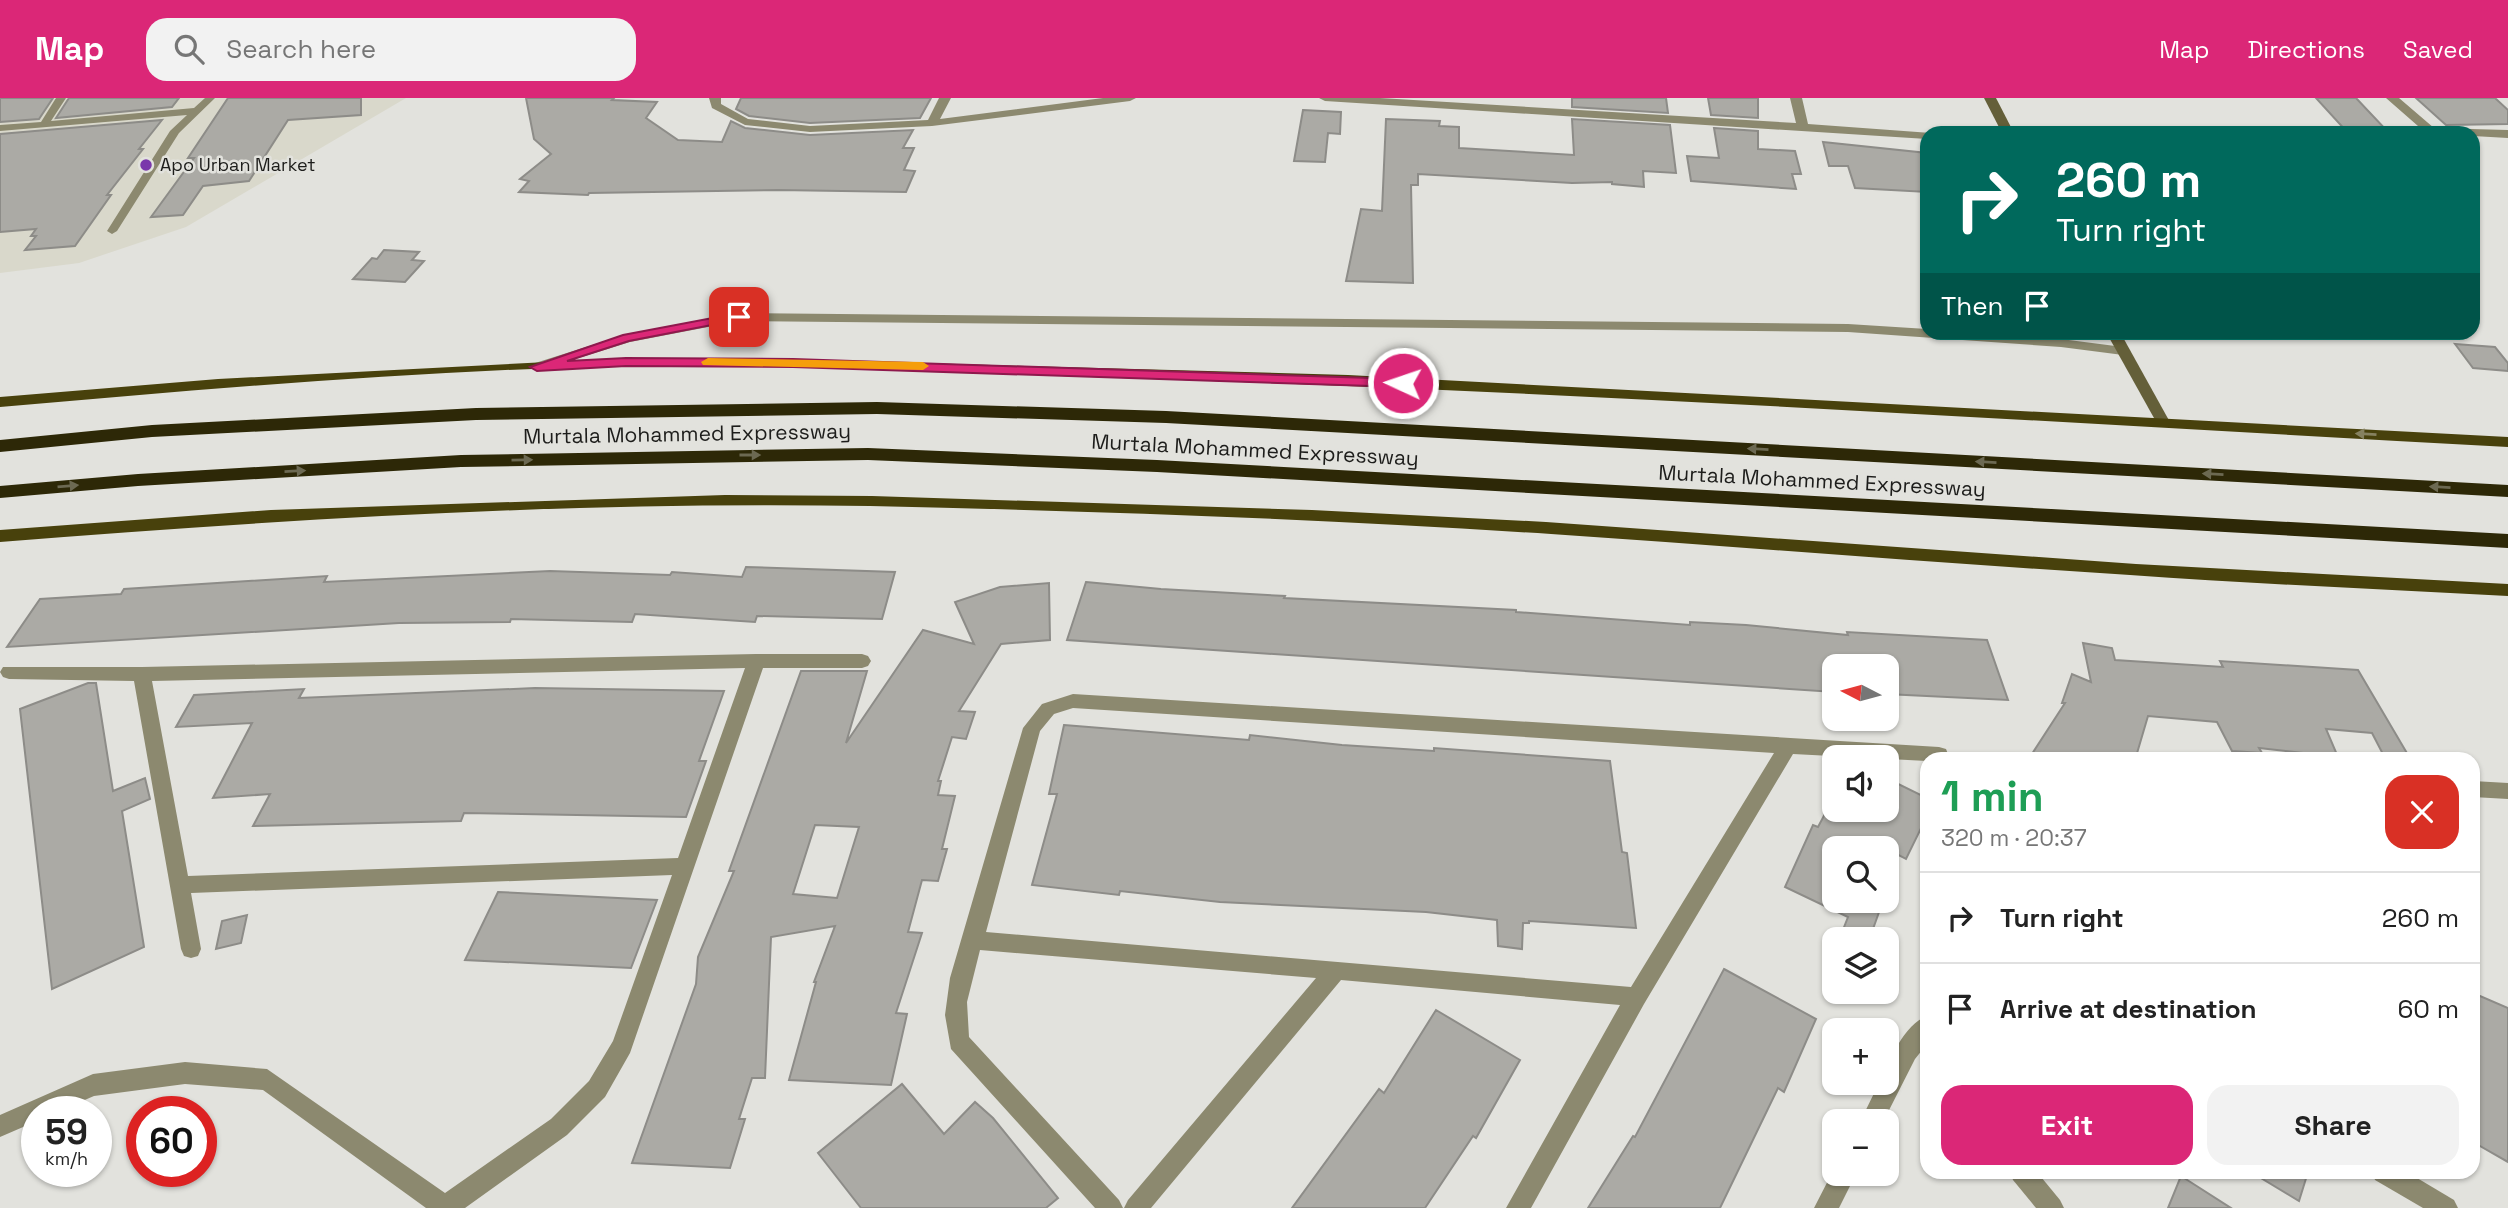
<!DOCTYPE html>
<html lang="en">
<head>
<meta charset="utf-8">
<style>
	body { margin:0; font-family:"Space Grotesk",sans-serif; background:#f2f2f2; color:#222; height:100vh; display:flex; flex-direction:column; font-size:26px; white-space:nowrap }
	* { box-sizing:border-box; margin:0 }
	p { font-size:23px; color:#767676 }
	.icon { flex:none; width:38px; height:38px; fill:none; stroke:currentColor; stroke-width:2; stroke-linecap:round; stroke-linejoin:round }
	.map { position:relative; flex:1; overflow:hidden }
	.side { position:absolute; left:1920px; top:654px; width:560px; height:427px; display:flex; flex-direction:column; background:#fff; border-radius:21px; box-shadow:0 2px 5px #0004 }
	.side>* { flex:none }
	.hud { position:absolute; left:1920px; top:28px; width:560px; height:214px; border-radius:21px; box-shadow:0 2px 5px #0004; background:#00695c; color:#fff; overflow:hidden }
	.needle { width:46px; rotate:276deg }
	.controls { position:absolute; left:1822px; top:556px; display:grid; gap:14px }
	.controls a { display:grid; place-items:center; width:77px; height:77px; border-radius:14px; background:#fff; box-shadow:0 2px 5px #0004; font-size:35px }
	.speed { position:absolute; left:21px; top:998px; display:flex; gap:14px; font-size:35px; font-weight:700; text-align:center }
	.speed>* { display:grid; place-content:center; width:91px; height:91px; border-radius:50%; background:#fff; box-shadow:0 2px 5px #0004; line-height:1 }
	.speed small { font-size:18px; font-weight:400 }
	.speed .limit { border:10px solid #d22; background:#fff; color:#111 }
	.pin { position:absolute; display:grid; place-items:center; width:60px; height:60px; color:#fff; margin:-30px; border-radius:14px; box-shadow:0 4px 10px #0006 }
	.me { position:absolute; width:77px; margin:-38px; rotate:273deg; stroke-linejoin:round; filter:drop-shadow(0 0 5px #0008) }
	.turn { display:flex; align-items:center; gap:24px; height:147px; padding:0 21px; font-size:32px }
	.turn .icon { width:91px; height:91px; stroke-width:2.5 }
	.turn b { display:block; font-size:49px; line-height:60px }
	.then { display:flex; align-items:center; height:66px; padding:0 21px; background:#0003; gap:14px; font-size:26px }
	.round { display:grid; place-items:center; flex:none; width:74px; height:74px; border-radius:21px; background:#f2f2f2 }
	.summary { display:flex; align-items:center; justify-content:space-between; height:119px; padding:0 21px }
	h1 { font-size:42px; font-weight:700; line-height:52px; color:#1e9e55 }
	.primary-button { display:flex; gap:14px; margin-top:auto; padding:14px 21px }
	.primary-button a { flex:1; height:80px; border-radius:21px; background:#db2777; color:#fff; font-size:28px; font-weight:700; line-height:80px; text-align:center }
	.primary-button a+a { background:#f2f2f2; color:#222 }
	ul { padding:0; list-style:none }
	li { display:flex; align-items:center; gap:21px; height:91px; padding:0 21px; border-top:2px solid #e0e0e0 }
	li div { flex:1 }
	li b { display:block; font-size:26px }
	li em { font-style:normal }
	header { display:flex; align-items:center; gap:42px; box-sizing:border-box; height:98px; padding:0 35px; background:#db2777; color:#fff }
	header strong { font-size:33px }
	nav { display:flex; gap:38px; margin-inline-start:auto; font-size:24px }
	.search { width:490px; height:63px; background:#f2f2f2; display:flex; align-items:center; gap:18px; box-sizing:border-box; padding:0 24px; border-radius:21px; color:#767676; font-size:26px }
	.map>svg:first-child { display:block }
	.built { fill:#d9d8cb }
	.building { fill:#abaaa5; stroke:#8d8c88; stroke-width:2; fill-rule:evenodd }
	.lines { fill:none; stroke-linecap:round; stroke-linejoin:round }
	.lane { fill:#8c896f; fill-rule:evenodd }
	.street { fill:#8c896f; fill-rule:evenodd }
	.secondary { fill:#645f39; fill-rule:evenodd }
	.primary { fill:#48410c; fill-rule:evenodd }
	.highway { fill:#2d2807; fill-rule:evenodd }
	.oneway { fill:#868160 }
	.oneway2 { fill:#6c6952 }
	.route { fill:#db2777; stroke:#8e194d; stroke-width:2 }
	.slow { fill:#f59e0b }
	.poi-dot { fill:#7a37ab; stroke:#e2e2dd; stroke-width:2.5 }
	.labels { text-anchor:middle; stroke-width:5; stroke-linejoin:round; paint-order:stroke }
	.far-poi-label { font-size:18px; fill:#1d1d1b; stroke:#e2e2dd; text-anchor:start }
	.street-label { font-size:21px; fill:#1d1d1b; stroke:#e2e2dd }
</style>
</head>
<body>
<header>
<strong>Map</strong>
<div class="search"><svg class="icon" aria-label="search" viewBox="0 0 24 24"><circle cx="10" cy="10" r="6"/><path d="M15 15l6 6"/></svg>Search here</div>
<nav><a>Map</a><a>Directions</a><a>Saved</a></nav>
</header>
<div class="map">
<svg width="2508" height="1110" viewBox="0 0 2508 1110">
	<rect width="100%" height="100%" fill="#e2e2dd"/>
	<!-- built -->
	<polygon class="built" points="0,0 406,0 186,129 79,165 0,175"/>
	<!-- building -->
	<g class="building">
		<polygon points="0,0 53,0 39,21 0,24"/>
		<polygon points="69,0 179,0 172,9 56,20"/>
		<polygon points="228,0 361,0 361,17 288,22 249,83 203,88 183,117 151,119 194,60 188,60"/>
		<polygon points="526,0 614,0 612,2 657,4 646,20 678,42 722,44 731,23 745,30 810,37 913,32 903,50 914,50 904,72 915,73 906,94 778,92 589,95 588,97 519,94 529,83 520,81 551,56 534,41"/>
		<polygon points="741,0 931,0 920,20 810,25 749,18 736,11"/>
		<polygon points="1572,0 1666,0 1668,15 1572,9"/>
		<polygon points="1708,0 1758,0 1758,20 1711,17"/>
		<polygon points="2316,0 2356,0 2389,35 2348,35"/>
		<polygon points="2416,0 2495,0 2508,12 2508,26 2446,27"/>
		<polygon points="1303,12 1341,14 1340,36 1328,35 1325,64 1294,63"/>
		<polygon points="1386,21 1440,23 1439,28 1459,29 1459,50 1574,57 1572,21 1670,27 1676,75 1643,73 1644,89 1612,86 1612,84 1572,85 1418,76 1418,87 1411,87 1413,185 1346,183 1361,111 1382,113"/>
		<polygon points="162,22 139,51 143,51 107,97 111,97 75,148 25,152 36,138 31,138 36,131 0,134 0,36"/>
		<polygon points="1714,30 1758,33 1758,51 1795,53 1801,76 1792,76 1796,91 1691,83 1687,58 1719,60"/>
		<polygon points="1823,44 1927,55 1927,94 1855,90 1848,68 1829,68"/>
		<polygon points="384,152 419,154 412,162 424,163 405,184 353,181 372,160 377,161"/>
		<polygon points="2455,246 2495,249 2508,265 2508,273 2473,270"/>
		<polygon points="746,469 895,474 882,521 757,518 755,524 635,516 632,524 511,521 510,524 399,525 7,549 40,501 121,496 124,491 327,478 324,484 550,473 670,477 672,474 742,479"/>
		<polygon points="1086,484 1161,491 1285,498 1284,500 1516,512 1516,514 1690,527 1690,524 1746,527 1848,537 1847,534 1987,542 2008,602 1886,596 1886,569 1834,569 1834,594 1067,542"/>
		<path d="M1049,485L1050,542L1001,546L959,613L975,614L966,641L952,639L938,683H941L938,697L955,698L942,751H947L938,783L922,782L908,834L922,835L896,915L907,916L891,987L789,982L816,884H814L835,828L771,839L765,980H752L739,1021H745L730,1070L632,1065L696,886L698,859L734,773H729L801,573H867L846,645L923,532L974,546L955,504L1000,489ZM815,727L859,729L837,800L793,796Z"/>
		<polygon points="2083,545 2112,550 2115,562 2223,569 2220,563 2358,572 2411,662 2386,662 2372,635 2326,631 2338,659 2259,650 2262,655 2232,653 2217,624 2148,618 2135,662 2028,662 2065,605 2062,605 2072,576 2091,584"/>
		<polygon points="88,585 96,585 113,693 145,680 150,701 122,713 144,849 52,891 20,611"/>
		<polygon points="535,590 724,593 699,663 706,663 686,719 464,715 461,723 253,728 270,696 213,700 252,625 176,629 194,597 304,591 299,600"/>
		<polygon points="1064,627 1249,642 1250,637 1342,647 1434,653 1434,650 1610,663 1622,754 1627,755 1636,830 1529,823 1529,825 1523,825 1522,851 1498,848 1497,822 1426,814 1220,804 1120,793 1119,797 1032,787 1057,696 1049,696"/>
		<polygon points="1886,680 1927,700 1927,718 1906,761 1887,751 1834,751 1834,803 1883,803 1869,842 1839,842 1848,819 1785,789 1813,727 1818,729 1827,712 1886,712"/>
		<polygon points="498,794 657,802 631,870 465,862"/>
		<polygon points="247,817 241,845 216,851 222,823"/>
		<polygon points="1724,871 1816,921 1784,994 1778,990 1720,1110 1588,1110 1633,1038 1635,1039"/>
		<polygon points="2473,895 2508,910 2508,1064 2473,1044"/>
		<polygon points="1436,912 1520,962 1476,1040 1473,1038 1425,1110 1292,1110 1379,991 1384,995"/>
		<polygon points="902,986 944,1036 975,1004 993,1020 1058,1100 1046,1110 861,1110 818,1055"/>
		<polygon points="2251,1074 2308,1074 2299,1103"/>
		<polygon points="2181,1078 2231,1110 2168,1110"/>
	</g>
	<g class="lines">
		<!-- lane -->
		<polygon class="lane" points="56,0 66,0 51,23 194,10 205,0 215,0 179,35 117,133 112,136 107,133 170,33 187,17 0,33 0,27 41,24"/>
		<!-- street -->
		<g class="street">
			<polygon points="709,0 721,0 721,6 748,21 810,28 928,22 939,0 951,0 940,21 1103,0 1136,0 1130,3 932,28 810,34 745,27 712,10"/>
			<polygon points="1319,0 1380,0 1796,25 1790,0 1802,0 1808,26 1931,35 1927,35 1927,41 1325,3"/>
			<polygon points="2386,0 2399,0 2434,30 2508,32 2508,40 2473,38 2473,35 2426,35"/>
			<polygon points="739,215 1848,226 1927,231 1927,234 2061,241 2123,249 2130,253 2123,257 2061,249 1848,234 739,223 630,244 537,273 530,269 532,266 627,236"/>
			<path d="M756,556H862L868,558L871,563L868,568L862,570H763L630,955L605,999L567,1037L465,1110H426L263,992L185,986L94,998L59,1013H37V1023L0,1039V1017L93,976L185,964L267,971L445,1095L551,1021L589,983L613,943L672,777L191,795L201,851L198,858L191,860L184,858L181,851L134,583L9,581L3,579L0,574L3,569H142ZM745,570L678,760L188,778L152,583Z"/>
			<path d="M1073,596L1939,649L1946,651L1948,656L1945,662L1927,663L1793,656L1644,906L1531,1110H1506L1620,907L1341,882L1151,1110H1124L1128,1102L1316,880L980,852L967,904L969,939L1119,1102L1123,1110H1095L951,951L945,917L950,880L1023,630L1042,606ZM1073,610L1774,655L1631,889L986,834L1040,633L1054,616Z"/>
			<polygon points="2473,683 2508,685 2508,701 2473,699"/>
			<path d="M1927,918V946L1915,961L1883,1024H1860L1879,985H1886C1886,963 1905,926 1927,918Z"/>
			<polygon points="1834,1071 1834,1076 1856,1076 1839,1110 1814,1110"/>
			<polygon points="2010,1074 2037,1074 2060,1102 2064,1110 2036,1110 2013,1082"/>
			<polygon points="2372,1074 2407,1074 2454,1102 2458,1110 2423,1110 2375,1082"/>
		</g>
		<!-- secondary -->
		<g class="secondary">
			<polygon points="1984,0 1996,0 2014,35 2002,35"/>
			<polygon points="2106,234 2120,234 2171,326 2169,329 2159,329"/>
		</g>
		<!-- primary -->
		<g class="primary">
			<path d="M626,260H745L1348,277L2508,339V349C2046,324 1584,294 1122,280C958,275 794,266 630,268C420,272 209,291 0,309V299L218,281Z"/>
			<path d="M725,397L872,398L1312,412L1546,424L2136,466L2508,486V498C2382,491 2256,486 2130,477C1937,465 1744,449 1551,436C1324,421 1097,413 870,408C579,403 289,421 0,444V432L271,412Z"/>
		</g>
		<!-- highway -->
		<g class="highway">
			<polygon points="877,304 1166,313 2508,387 2508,399 1166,325 877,316 476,322 152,339 0,354 0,342 152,327 476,310"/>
			<polygon points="868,350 1157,362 2508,436 2508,450 1157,374 868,362 461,369 138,388 0,400 0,388 138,376 461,357"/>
		</g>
	</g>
	<!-- one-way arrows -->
	<defs><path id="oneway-solid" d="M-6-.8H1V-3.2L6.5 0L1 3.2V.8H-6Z" transform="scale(1.75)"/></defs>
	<use class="oneway" href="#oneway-solid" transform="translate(2366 336) rotate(-177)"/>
	<g class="oneway2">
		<use href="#oneway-solid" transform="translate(1758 351) rotate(-177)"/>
		<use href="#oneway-solid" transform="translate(750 357)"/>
		<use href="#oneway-solid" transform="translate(522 362) rotate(-1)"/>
		<use href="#oneway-solid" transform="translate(1986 364) rotate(-177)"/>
		<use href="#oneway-solid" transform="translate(295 373) rotate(-3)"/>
		<use href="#oneway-solid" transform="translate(2213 376) rotate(-177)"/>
		<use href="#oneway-solid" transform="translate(68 388) rotate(-5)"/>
		<use href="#oneway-solid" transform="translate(2440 389) rotate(-177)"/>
	</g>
	<!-- route -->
	<polygon class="route" points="739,215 743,216 743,221 629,243 567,263 626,260 793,261 1403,281 1409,285 1403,289 793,269 626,268 537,273 530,269 623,237"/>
	<!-- slow -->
	<polygon class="slow" points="708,260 923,264 929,268 923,272 703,267 701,264"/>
	<!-- markers -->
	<circle class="poi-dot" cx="146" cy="67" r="7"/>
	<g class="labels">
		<!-- far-poi labels -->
		<g class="far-poi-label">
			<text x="160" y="73">Apo Urban Market</text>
		</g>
		<!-- street labels -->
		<g class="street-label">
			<text transform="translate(687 336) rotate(-1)" y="7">Murtala Mohammed Expressway</text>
			<text transform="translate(1255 352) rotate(3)" y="7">Murtala Mohammed Expressway</text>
			<text transform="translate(1822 383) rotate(3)" y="7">Murtala Mohammed Expressway</text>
		</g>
	</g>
</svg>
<div class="controls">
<a><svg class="needle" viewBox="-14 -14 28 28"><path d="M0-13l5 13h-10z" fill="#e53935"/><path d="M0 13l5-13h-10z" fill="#767676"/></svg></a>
<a><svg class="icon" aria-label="sound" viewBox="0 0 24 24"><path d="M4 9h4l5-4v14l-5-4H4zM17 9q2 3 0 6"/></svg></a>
<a><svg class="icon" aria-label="search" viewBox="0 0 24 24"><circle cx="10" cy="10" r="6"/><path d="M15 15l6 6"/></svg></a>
<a><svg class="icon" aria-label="layers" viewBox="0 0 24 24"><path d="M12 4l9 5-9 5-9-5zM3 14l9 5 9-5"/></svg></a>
<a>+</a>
<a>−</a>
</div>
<div class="speed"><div>59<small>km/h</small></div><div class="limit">60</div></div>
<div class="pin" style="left:739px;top:219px;background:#d93025"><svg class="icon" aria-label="arrive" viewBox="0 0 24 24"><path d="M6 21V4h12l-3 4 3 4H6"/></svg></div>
<svg class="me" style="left:1403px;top:285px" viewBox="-20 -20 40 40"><circle r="17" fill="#db2777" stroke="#fff" stroke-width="3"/><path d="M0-11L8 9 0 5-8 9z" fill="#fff"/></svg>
<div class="hud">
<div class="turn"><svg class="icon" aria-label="right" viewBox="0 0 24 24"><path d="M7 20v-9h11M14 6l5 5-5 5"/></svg><div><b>260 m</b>Turn right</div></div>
<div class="then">Then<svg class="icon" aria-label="arrive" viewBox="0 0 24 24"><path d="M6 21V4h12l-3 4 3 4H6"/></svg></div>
</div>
<section class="side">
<div class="summary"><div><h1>1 min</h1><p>320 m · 20:37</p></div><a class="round" style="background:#d93025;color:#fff"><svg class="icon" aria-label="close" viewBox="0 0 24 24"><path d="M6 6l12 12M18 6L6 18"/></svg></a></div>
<ul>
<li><svg class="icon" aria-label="right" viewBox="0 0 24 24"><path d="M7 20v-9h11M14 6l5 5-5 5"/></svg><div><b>Turn right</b></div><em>260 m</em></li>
<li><svg class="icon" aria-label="arrive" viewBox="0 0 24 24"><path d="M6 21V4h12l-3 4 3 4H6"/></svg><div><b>Arrive at destination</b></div><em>60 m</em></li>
</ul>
<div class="primary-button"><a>Exit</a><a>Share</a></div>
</section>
</div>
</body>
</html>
